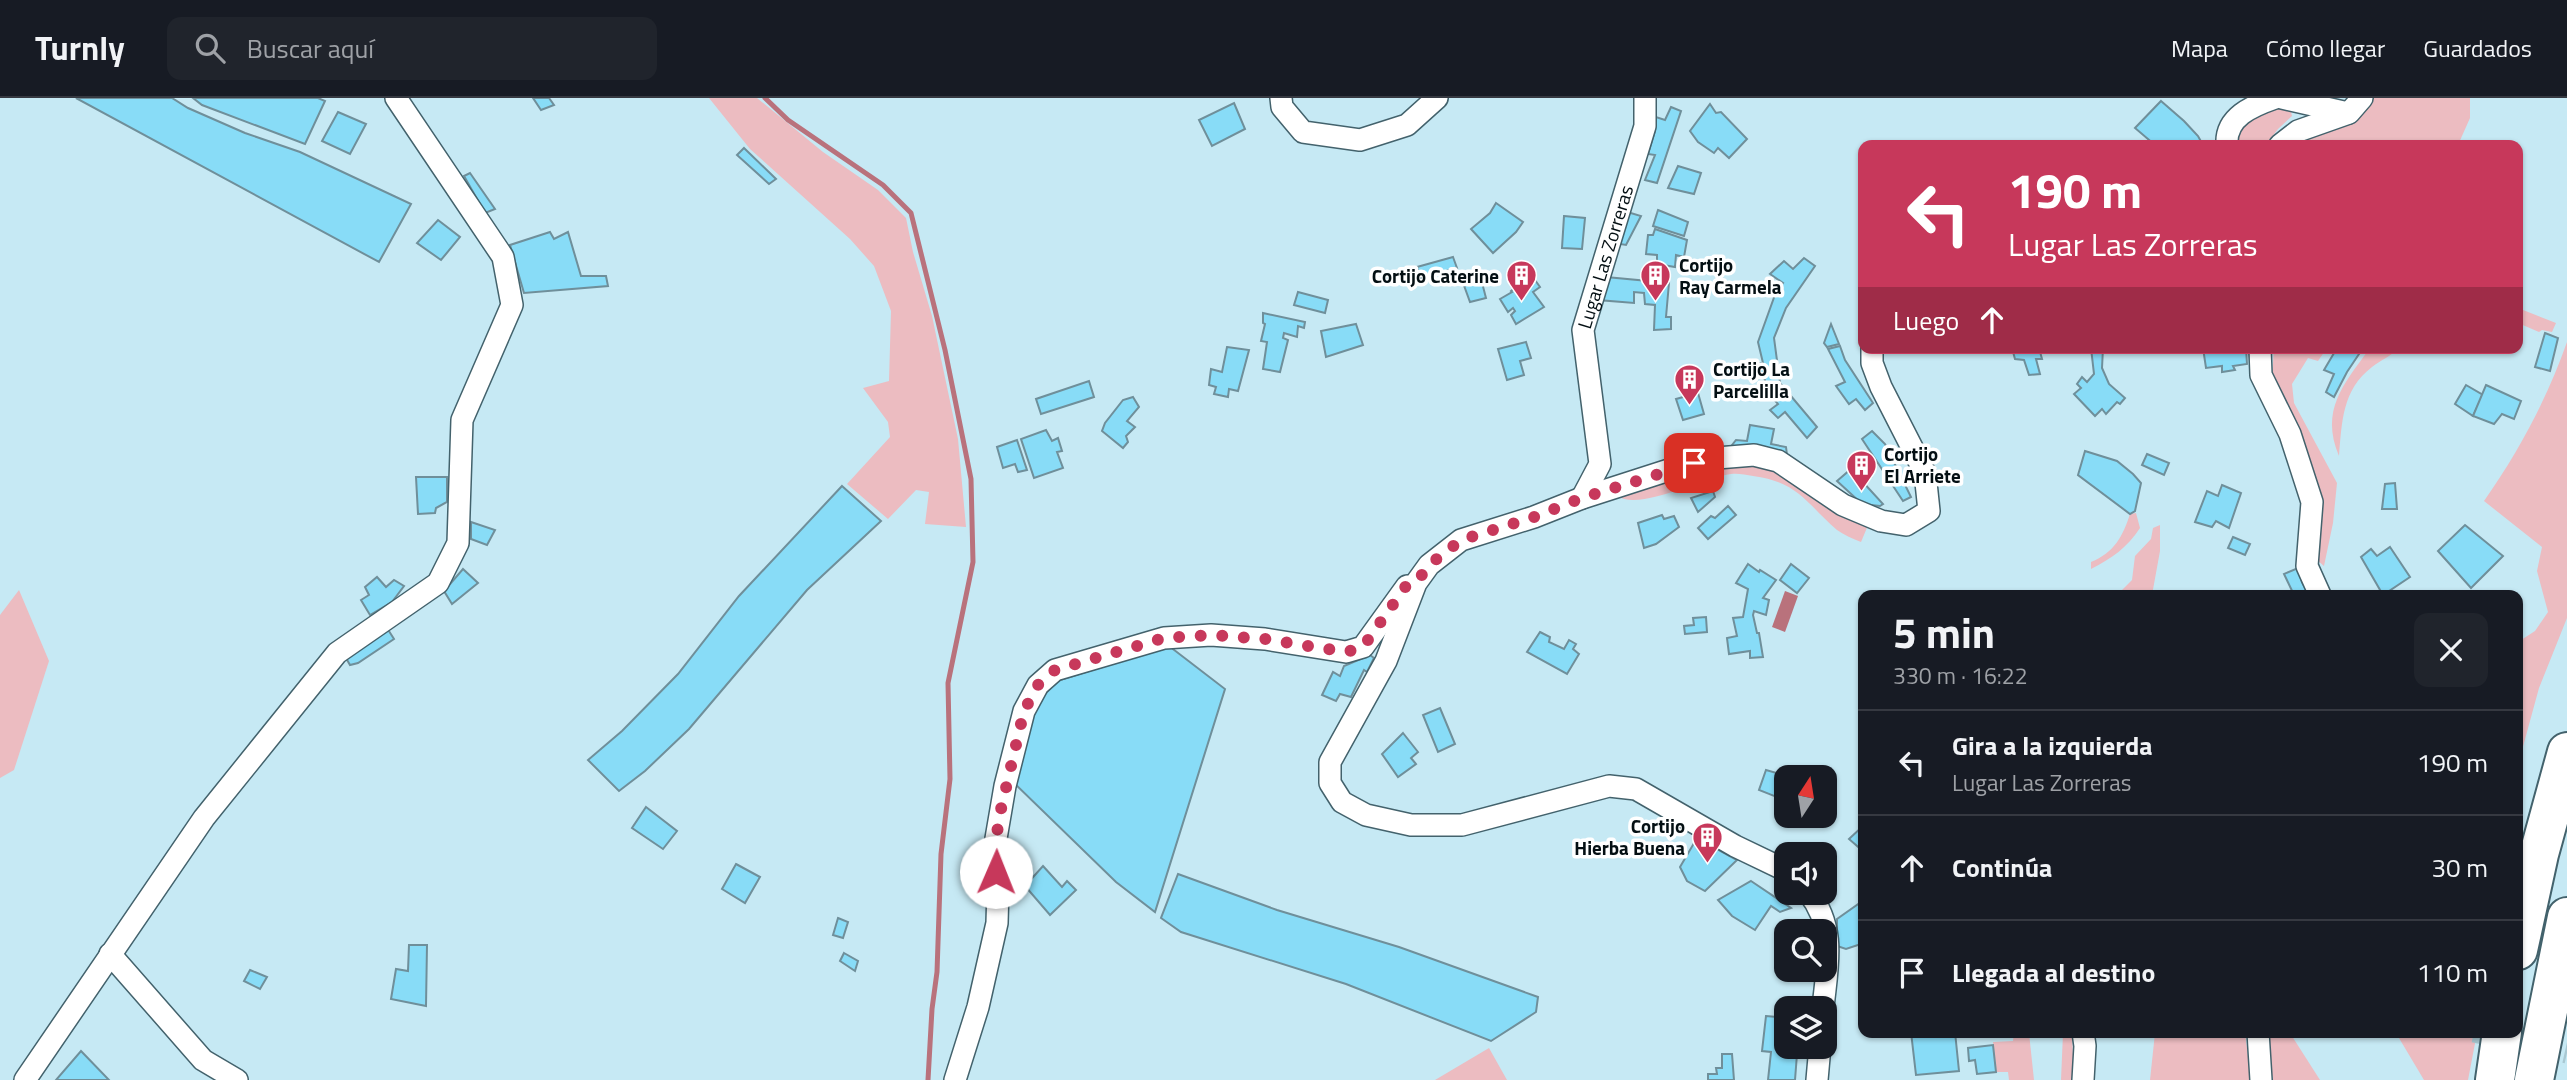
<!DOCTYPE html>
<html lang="es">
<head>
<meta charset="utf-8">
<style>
	body { margin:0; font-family:"Titillium Web",sans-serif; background:#20242c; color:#f1f3f6; height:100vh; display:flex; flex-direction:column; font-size:26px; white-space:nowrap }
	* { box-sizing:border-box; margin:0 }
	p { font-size:23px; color:#9ea1a6 }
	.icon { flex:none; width:38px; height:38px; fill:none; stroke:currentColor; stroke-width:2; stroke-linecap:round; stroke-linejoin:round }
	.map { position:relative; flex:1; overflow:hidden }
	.drawer { position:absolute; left:1858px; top:492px; width:665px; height:448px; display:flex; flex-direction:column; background:#171b24; border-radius:14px; box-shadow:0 2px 5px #0004 }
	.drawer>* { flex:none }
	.top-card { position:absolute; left:1858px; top:42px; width:665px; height:214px; border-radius:14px; box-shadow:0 2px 5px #0004; background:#c7385b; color:#fff; overflow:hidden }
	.needle { width:46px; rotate:12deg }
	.fabs { position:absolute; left:1774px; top:667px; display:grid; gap:14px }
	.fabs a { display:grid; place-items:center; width:63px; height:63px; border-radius:14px; background:#171b24; box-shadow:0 2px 5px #0004; font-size:35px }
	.pin { position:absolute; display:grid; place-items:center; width:60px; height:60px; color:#fff; margin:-30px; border-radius:14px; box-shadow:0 4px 10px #0006 }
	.me { position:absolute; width:77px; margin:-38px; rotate:1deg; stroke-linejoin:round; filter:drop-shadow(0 0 5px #0008) }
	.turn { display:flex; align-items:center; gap:24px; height:147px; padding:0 35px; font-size:32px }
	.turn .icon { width:91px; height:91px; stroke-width:2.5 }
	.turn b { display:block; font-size:49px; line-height:60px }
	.then { display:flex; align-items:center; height:66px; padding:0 35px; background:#0003; gap:14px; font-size:26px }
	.round { display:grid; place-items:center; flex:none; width:74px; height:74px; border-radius:14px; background:#20242c }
	.head { display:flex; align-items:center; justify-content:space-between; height:119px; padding:0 35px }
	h1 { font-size:42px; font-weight:700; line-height:52px }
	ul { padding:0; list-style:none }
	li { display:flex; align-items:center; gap:21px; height:105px; padding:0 35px; border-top:2px solid #363941 }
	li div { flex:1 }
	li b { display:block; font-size:26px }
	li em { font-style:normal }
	header { display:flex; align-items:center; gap:42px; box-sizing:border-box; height:98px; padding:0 35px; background:#171b24; border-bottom:2px solid #363941 }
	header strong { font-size:33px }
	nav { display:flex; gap:38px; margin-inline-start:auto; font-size:24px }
	.search { width:490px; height:63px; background:#20242c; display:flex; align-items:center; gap:18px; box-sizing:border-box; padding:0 24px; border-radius:14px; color:#9ea1a6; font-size:26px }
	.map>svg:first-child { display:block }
	.green { fill:#ecbcc1 }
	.water { fill:#b9727c }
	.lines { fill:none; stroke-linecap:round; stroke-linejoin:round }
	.stream { stroke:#b9727c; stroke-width:5 }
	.building { fill:#88dcf7; stroke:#6f8f9a; stroke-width:2 }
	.minor-tunnel { stroke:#a9c8d2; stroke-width:21; stroke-dasharray:21 10; stroke-linecap:butt }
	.minor-casing { stroke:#43626c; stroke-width:24 }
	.motorway-casing { stroke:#43626c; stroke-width:42 }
	.minor { stroke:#fff; stroke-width:21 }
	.motorway { stroke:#fff; stroke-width:38 }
	.route { stroke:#c7385b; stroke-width:12; stroke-dasharray:0 21.6 }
	.labels { text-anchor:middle; stroke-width:7; stroke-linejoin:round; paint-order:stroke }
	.street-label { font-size:19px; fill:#040f13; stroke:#fff }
	.poi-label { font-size:19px; font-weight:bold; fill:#040f13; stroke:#fff; text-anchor:start }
</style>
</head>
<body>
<header>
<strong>Turnly</strong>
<div class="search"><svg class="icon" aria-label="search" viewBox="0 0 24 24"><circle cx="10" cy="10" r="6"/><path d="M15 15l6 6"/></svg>Buscar aquí</div>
<nav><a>Mapa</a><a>Cómo llegar</a><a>Guardados</a></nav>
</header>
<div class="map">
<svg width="2567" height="982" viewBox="0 0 2567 982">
	<rect width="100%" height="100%" fill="#c6e9f4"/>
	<!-- green -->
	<g class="green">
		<polygon points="709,0 757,0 823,54 878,92 906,120 913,154 932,218 958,341 966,429 925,426 929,394 916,392 888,421 847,386 890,339 888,324 863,290 889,283 891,213 874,168 850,141 750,51"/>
		<path d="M2372,0H2470V20L2458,47H2295C2322,23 2356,42 2372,0Z"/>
		<polygon points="2271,8 2290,10 2292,18 2278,31 2266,47 2233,47 2238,29"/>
		<polygon points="2518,210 2556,225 2552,234 2542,232 2539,234 2518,225"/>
		<path d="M2567,244V520L2539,590L2518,667V544L2535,533L2548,514L2537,473L2542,449L2484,403C2519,353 2547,301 2567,244Z"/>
		<polygon points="2274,250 2327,250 2318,263 2308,260 2292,286 2294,305 2337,385 2333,425 2324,468 2317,462 2272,279"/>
		<path d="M2370,250H2399C2391,258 2381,262 2372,269C2342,292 2342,324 2339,358C2320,312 2343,287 2370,250Z"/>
		<path d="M1747,364L1764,367L1869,425L1861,444C1853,441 1844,437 1837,432C1806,405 1798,384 1753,378C1746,377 1738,375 1731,376C1703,380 1640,413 1617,398L1673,375Z"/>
		<path d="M2136,415L2140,430C2127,450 2112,460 2091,471V464C2114,455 2123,438 2130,416Z"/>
		<polygon points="2160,427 2160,453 2152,497 2117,497 2132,482 2135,458 2151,441 2153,430"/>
		<polygon points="19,492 49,563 14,672 0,680 0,517"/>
		<polygon points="2014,935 2029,935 2034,982 2009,982 2008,974 1996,974 1993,944 2013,943"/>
		<polygon points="2063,935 2072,935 2074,982 2061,982"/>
		<polygon points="2155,935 2245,935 2251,982 2150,982"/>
		<polygon points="2264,935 2290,935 2320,982 2273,982"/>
		<polygon points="2396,935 2437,935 2453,940 2454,935 2477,935 2468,982 2424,982"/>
		<polygon points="1489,950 1507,982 1435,982"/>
	</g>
	<!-- water -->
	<polygon class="water" points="1785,493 1798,498 1785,534 1772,529"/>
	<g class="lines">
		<!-- stream -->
		<polyline class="stream" points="765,0 788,22 883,87 911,115 945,252 971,381 973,464 948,585 950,681 941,756 937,874 932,911 928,982"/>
	</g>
	<!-- building -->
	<g class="building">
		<polygon points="76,0 172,0 188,10 245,35 300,54 411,106 379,164"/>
		<polygon points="193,0 318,0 325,3 305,46 202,7"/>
		<polygon points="533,0 549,0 554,7 541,12"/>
		<polygon points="2161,3 2184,23 2198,38 2203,47 2155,47 2135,30"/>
		<polygon points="1234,5 1245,31 1212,48 1199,22"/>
		<polygon points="1710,6 1716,15 1721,14 1747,41 1729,60 1718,50 1714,55 1698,44 1690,33"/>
		<polygon points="1671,9 1681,13 1657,85 1645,82 1655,57 1648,56 1655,33 1656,19 1665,22"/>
		<polygon points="338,14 366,26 350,56 322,43"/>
		<polygon points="744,50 776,81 769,86 737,57"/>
		<polygon points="1678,68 1701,75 1694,96 1668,90"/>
		<polygon points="470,75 495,111 485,115 464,78"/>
		<polygon points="1496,105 1523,124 1516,134 1493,155 1471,131 1490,115"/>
		<polygon points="1658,112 1688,124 1684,138 1653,128"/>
		<polygon points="1624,113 1641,118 1626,147 1614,145"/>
		<polygon points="1564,118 1585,120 1582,151 1562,150"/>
		<polygon points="438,122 460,139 441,162 417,145"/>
		<polygon points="1655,131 1687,142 1684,159 1676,157 1675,169 1657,166 1657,157 1646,156 1648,137 1653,137"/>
		<polygon points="550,134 554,141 568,134 581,178 606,178 608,188 524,195 510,147"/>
		<polygon points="1453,159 1457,170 1420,180 1417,169"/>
		<polygon points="1804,160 1815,168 1786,210 1774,240 1780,285 1817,329 1807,340 1785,314 1778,320 1770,312 1778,306 1768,294 1764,279 1755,281 1751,267 1763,265 1758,244 1776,194 1783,185 1770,176 1784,163 1793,171"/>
		<polygon points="1480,177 1486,200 1470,204 1462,182"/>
		<polygon points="1606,179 1669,185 1666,219 1671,219 1671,231 1654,232 1655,207 1645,206 1644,195 1634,194 1634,205 1598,202"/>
		<polygon points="1525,181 1529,186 1535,182 1540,189 1533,194 1544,209 1516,226 1511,217 1515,213 1513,210 1508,214 1500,201 1512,194 1511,193 1516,189 1514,188"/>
		<polygon points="1298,194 1328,202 1325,215 1294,207"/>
		<polygon points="1263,215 1305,224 1304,230 1298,228 1297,239 1284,235 1283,240 1288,242 1280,274 1263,271 1267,244 1261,243 1265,226 1263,225"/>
		<polygon points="1356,226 1363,247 1326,259 1321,233"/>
		<polygon points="1831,226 1839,246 1827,249 1824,245"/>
		<polygon points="2545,235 2558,240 2550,273 2535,269"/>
		<polygon points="1526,244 1531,260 1520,263 1524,277 1507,282 1498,251"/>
		<polygon points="1840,248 1845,262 1873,305 1865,312 1856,301 1849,306 1836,288 1845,284 1828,251"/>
		<polygon points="1227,249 1249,252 1238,293 1229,291 1228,299 1214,296 1216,289 1209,287 1211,271 1222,274"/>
		<polygon points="2012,250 2039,250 2042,261 2036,261 2040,276 2029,277 2024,262 2015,261"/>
		<polygon points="2091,250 2103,250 2102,270 2109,286 2125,300 2120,306 2117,304 2106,316 2102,311 2095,318 2074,296 2081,290 2077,286 2082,279 2087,284 2094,276"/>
		<polygon points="2203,250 2246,250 2247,266 2233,268 2235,272 2222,274 2222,268 2206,270"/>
		<polygon points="2337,250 2363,250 2347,274 2334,299 2326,294 2334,276 2324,272"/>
		<polygon points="1089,283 1094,299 1041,316 1036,301"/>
		<polygon points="2466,287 2483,297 2473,318 2455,306"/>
		<polygon points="2486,287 2521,303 2514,321 2502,316 2494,326 2473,318"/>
		<polygon points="1698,295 1704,316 1683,322 1676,301"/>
		<polygon points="1133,299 1139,309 1127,323 1135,329 1126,338 1128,344 1123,350 1102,333 1105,325 1123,302"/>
		<polygon points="1750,327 1774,331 1771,346 1786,349 1787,357 1729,351 1736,342 1747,343"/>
		<polygon points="1046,332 1052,343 1058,340 1062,353 1057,354 1063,370 1034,380 1021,341"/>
		<polygon points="1872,333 1885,346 1911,399 1903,403 1862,341"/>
		<polygon points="1017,342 1027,372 1018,374 1015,366 1003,370 997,349"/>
		<polygon points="2085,353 2117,363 2133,376 2141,385 2135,413 2130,416 2078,377"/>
		<polygon points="2147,356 2169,365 2164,377 2142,367"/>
		<polygon points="1858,361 1871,379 1867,382 1852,365"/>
		<polygon points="1851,371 1883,406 1880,408 1862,406 1837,383"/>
		<polygon points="416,379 447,379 447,404 436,410 435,415 418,416"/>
		<polygon points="2395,385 2397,411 2382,411 2385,386"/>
		<polygon points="2222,387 2241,395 2229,430 2216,423 2212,429 2195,424 2207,393 2218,398"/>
		<polygon points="842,388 881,423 807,492 689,631 645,673 619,693 588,662 622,633 678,576 739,498"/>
		<polygon points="1713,393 1715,399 1698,414 1691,400"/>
		<polygon points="1728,408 1736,417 1708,441 1698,430 1711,418 1715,420"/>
		<polygon points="1662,417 1664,421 1674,418 1679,429 1656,446 1644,450 1638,425"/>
		<polygon points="471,424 495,432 487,447 471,441"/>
		<polygon points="2465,427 2503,458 2471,490 2438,453"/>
		<polygon points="2233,439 2250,446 2245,457 2228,450"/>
		<polygon points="2390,449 2410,479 2383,497 2361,459 2371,451 2377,458"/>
		<polygon points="1748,466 1759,474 1760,472 1776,482 1763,500 1769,502 1766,517 1754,513 1753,517 1757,535 1759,535 1763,559 1750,560 1750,553 1729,556 1727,540 1737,538 1733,520 1743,519 1748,491 1736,485"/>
		<polygon points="1791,466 1809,480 1797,495 1780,482"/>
		<polygon points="2298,470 2302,484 2309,497 2294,497 2284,476"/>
		<polygon points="463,471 478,485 452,506 444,493"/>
		<polygon points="377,479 386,489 394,482 404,488 392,504 370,517 361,502 369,497 365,489"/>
		<polygon points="1706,519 1707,534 1685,536 1684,528 1694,527 1693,520"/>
		<polygon points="387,530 394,541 358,565 350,567 346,560"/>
		<polygon points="1540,534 1550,539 1549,544 1564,551 1569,542 1576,546 1573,551 1579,556 1567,576 1527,554"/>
		<polygon points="1169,548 1225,591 1155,814 1116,784 1012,683 1035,607 1057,583"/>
		<polygon points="1370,557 1374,560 1367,574 1364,572 1351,599 1340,596 1336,603 1322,597 1333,574 1340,578 1344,568"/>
		<polygon points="1440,610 1455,646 1438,654 1423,617"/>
		<polygon points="1403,635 1418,654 1411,660 1416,666 1398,679 1382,656"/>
		<polygon points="1791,669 1816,679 1787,679 1787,703 1759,692 1766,672 1787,678"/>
		<polygon points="646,709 677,733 663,751 632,730"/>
		<polygon points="1864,727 1864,754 1849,741"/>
		<polygon points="1697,740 1737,762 1705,793 1687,783 1680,769"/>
		<polygon points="736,766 760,779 745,805 722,791"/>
		<polygon points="1043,768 1062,789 1067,783 1076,792 1050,817 1025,788"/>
		<polygon points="1178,776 1277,812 1399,849 1538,899 1536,914 1491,943 1346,886 1181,834 1161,820"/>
		<polygon points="1751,783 1791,810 1780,814 1771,808 1755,832 1732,818 1718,802"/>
		<polygon points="1864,802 1864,819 1861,821 1864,826 1864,845 1846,851 1837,848 1837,821"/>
		<polygon points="838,820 848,824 843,840 833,837"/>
		<polygon points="409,847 427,847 426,908 391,901 396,871 408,873"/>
		<polygon points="844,855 858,863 855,873 840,863"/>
		<polygon points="250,872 267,879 260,891 244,883"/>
		<polygon points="1766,918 1787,920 1787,948 1811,948 1809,959 1797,956 1795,982 1768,982 1771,954 1762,953"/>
		<polygon points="1911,934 1955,934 1959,973 1916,977"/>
		<polygon points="1993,947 1996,974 1977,976 1975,962 1969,963 1968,950"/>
		<polygon points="81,953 109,982 56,982"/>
		<polygon points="1722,956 1732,956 1734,982 1708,982 1708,976 1717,976 1716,970 1722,970"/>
	</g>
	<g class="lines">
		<!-- minor-tunnel -->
		<polyline class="minor-tunnel" points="2474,934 2567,955"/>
		<defs>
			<g id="minor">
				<polyline points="1281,0 1282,9 1303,34 1360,42 1407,27 1437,0"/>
				<polyline points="2282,0 2348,15"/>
				<path d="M2227,47C2225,19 2252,8 2275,0"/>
				<polyline points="2280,47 2298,33 2349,15 2362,0"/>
				<polyline points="2260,250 2261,277 2290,336 2312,404 2307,468 2320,497"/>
				<path id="s1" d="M1582,400L1600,366L1583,232L1645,28V0"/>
				<polyline points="1787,773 1735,748 1636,691 1609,688 1462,727 1411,727 1366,717 1342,704 1330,685 1330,664 1386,563 1416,485 1429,467 1461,442 1534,419 1582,400 1672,371 1717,360 1754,357 1778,363 1843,407 1881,423 1906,427 1929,413 1925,375 1881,289 1872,265 1872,250"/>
				<path d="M1808,794C1837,830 1827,868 1823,910"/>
				<polyline points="110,856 203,962 237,982"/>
				<polyline points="2083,934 2085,948 2083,982"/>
				<polyline points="2258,934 2261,982"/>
				<polyline points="25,982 204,720 337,555 438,485 458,445 462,322 512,207 503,159 396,0"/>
				<polyline points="955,982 978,909 997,825 998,790 993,758 1005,688 1024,613 1038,587 1055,572 1164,540 1211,537 1265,541 1346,554 1363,549 1407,488"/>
				<polyline points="1817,982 1820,948"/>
			</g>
			<g id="motorway">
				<polyline points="2518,852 2539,756 2567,654"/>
				<polyline points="2495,982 2502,934"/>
				<polyline points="2534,982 2567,819"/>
			</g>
		</defs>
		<!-- minor casing -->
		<use href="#minor" class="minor-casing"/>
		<!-- motorway casing -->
		<use href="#motorway" class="motorway-casing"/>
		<!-- minor -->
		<use href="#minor" class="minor"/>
		<!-- motorway -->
		<use href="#motorway" class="motorway"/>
	</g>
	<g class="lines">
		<!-- route -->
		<polyline class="route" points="996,774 993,758 1001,711 1024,613 1038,587 1055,572 1164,540 1211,537 1265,541 1346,554 1363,549 1406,488 1416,485 1429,467 1461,442 1534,419 1582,400 1694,365"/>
	</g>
	<!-- icons -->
	<defs>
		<symbol id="building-pin" viewBox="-11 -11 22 30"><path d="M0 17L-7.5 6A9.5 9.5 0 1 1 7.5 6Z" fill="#c7385b" stroke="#fff"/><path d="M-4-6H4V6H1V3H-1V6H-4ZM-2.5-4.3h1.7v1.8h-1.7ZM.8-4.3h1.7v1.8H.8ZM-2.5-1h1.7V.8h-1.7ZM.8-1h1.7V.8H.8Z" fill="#fff"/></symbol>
	</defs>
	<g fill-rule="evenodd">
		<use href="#building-pin" x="1504" y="160" width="35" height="47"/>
		<use href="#building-pin" x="1638" y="160" width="35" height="47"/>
		<use href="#building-pin" x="1672" y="264" width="35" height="47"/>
		<use href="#building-pin" x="1844" y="350" width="35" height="47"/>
		<use href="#building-pin" x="1690" y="722" width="35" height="47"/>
	</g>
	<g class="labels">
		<!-- street labels -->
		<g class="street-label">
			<text dy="7" stroke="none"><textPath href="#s1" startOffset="250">Lugar Las Zorreras</textPath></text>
		</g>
		<!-- poi labels -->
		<g class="poi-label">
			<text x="1679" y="174">Cortijo<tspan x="1679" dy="22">Ray Carmela</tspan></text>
			<text x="1499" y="185" text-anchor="end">Cortijo Caterine</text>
			<text x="1713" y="278">Cortijo La<tspan x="1713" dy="22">Parcelilla</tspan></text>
			<text x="1884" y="363">Cortijo<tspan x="1884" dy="22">El Arriete</tspan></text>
			<text x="1685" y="735" text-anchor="end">Cortijo<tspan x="1685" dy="22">Hierba Buena</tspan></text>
		</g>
	</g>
</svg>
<div class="fabs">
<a><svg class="needle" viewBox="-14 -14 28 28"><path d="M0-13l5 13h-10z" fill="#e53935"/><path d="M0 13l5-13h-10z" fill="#9ea1a6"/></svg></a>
<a><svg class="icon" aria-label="sound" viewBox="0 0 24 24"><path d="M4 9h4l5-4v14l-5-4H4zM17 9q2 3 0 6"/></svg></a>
<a><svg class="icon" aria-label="search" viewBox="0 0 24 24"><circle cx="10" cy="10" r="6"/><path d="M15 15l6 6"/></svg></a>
<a><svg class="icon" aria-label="layers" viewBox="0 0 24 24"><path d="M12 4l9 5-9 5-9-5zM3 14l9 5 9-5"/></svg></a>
</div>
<div class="pin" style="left:1694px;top:365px;background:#d93025"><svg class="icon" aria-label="arrive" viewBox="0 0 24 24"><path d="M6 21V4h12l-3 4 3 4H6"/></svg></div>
<svg class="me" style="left:996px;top:774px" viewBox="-20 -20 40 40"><circle r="19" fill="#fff"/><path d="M0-13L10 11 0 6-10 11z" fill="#c7385b"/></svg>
<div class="top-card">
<div class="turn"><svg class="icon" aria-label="left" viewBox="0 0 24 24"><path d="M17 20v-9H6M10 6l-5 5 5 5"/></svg><div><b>190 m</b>Lugar Las Zorreras</div></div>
<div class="then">Luego<svg class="icon" aria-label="ahead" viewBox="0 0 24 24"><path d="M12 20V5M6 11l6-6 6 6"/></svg></div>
</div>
<section class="drawer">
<div class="head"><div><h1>5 min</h1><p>330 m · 16:22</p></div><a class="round"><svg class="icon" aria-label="close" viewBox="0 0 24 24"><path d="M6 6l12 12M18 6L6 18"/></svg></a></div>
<ul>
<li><svg class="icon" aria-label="left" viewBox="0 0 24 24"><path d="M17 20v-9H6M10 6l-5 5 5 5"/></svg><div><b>Gira a la izquierda</b><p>Lugar Las Zorreras</p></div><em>190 m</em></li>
<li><svg class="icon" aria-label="ahead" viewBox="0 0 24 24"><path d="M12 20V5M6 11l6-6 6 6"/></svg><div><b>Continúa</b></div><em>30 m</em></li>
<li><svg class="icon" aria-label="arrive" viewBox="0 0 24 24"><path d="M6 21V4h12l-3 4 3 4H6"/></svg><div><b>Llegada al destino</b></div><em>110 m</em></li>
</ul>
</section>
</div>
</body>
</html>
